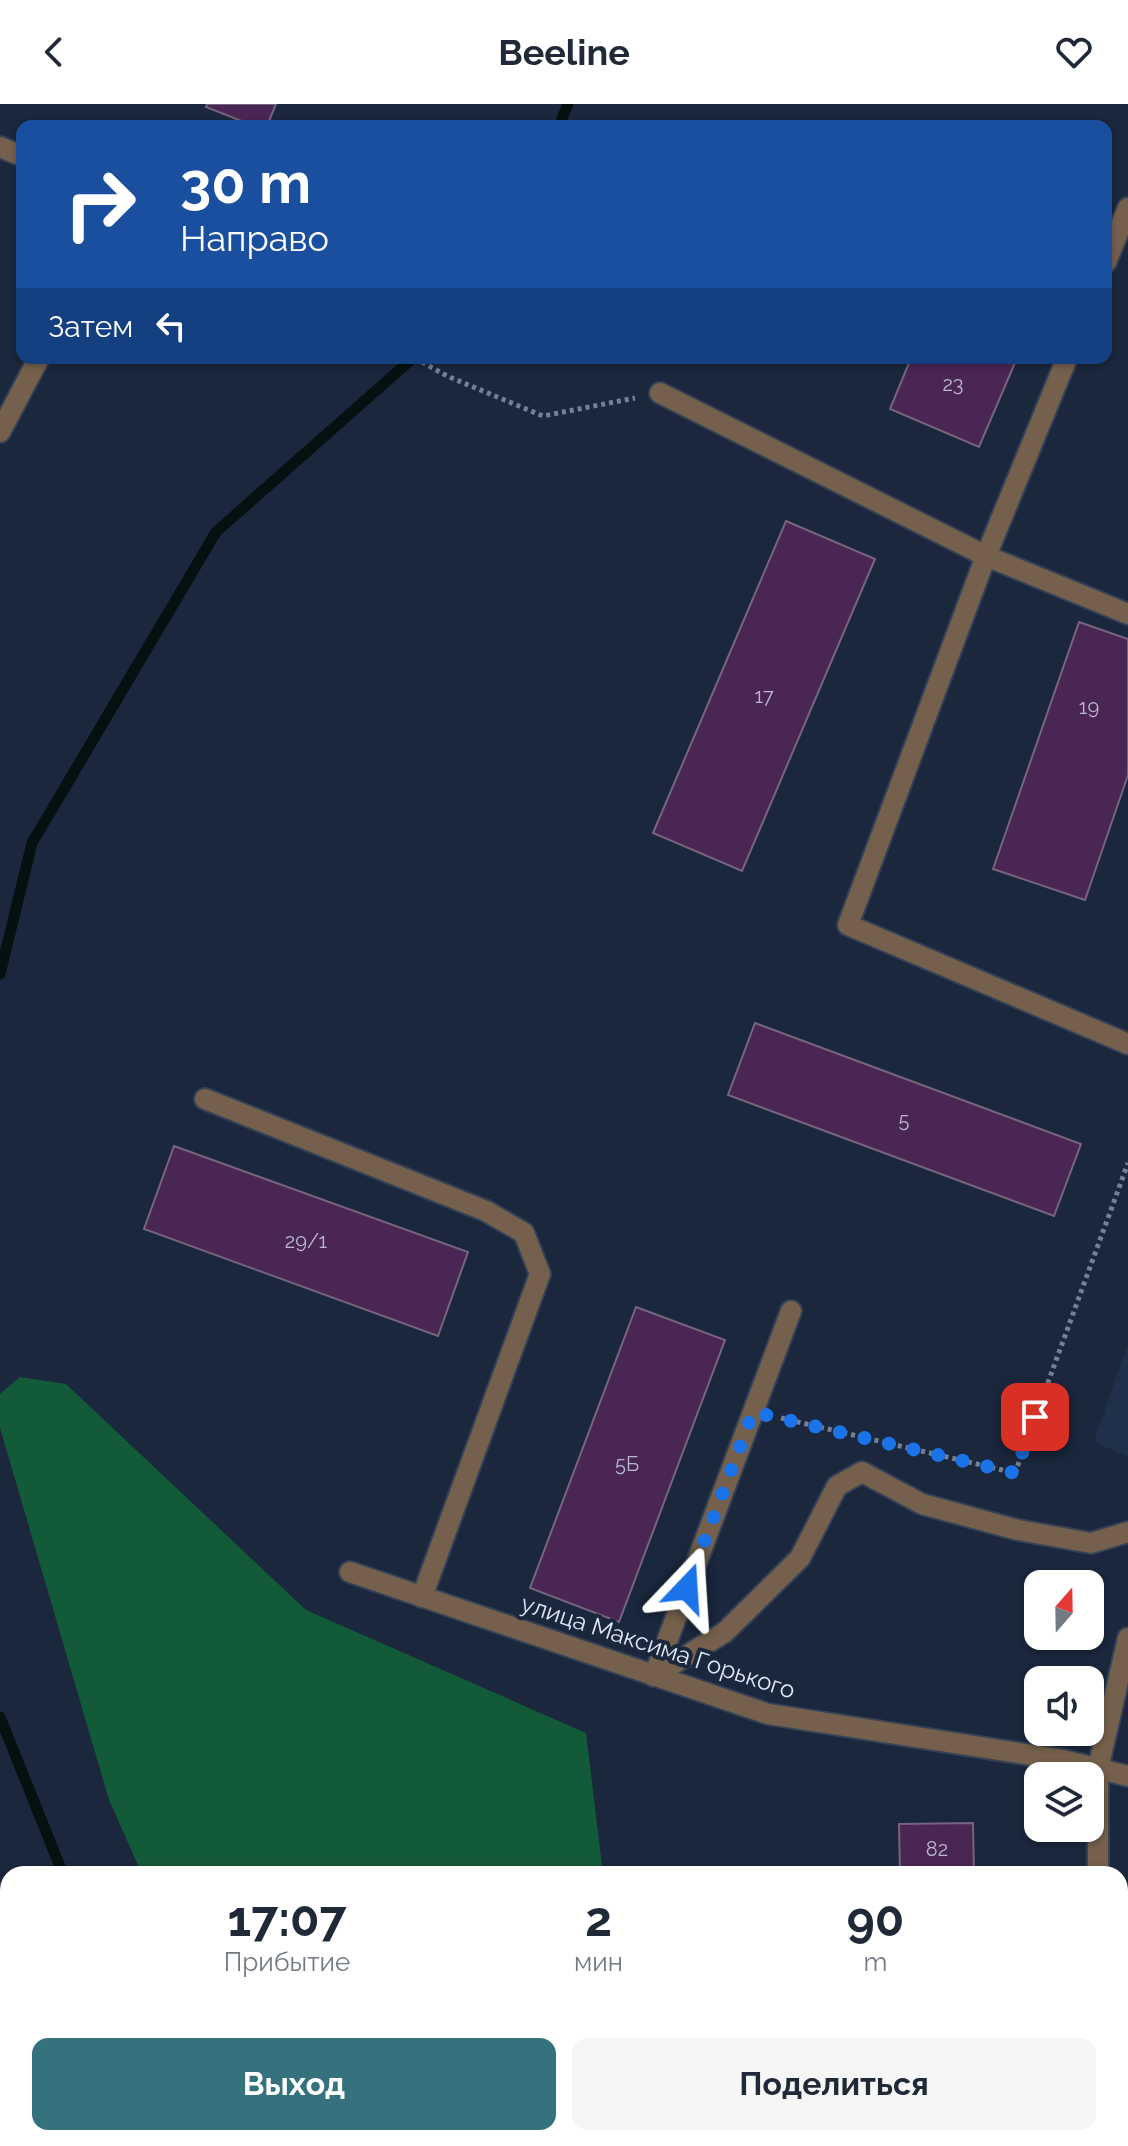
<!DOCTYPE html>
<html lang="ru">
<head>
<meta charset="utf-8">
<style>
	body { margin:0; font-family:Raleway,sans-serif; background:#f6f6f7; color:#1f2937; height:100vh; display:flex; flex-direction:column; font-size:30px; white-space:nowrap }
	* { box-sizing:border-box; margin:0 }
	p { font-size:26px; color:#747a83 }
	.icon { flex:none; width:44px; height:44px; fill:none; stroke:currentColor; stroke-width:2; stroke-linecap:round; stroke-linejoin:round }
	.map { position:relative; flex:1; overflow:hidden }
	.panel { position:absolute; left:0px; top:1762px; width:1128px; height:280px; display:flex; flex-direction:column; background:#fff; border-radius:24px 24px 0 0; box-shadow:0 2px 6px #0004 }
	.panel>* { flex:none }
	.banner { position:absolute; left:16px; top:16px; width:1096px; height:244px; border-radius:16px; box-shadow:0 2px 6px #0004; background:#1a4fa0; color:#fff; overflow:hidden }
	.needle { width:52px; rotate:20deg }
	.tools { position:absolute; left:1024px; top:1466px; display:grid; gap:16px }
	.tools a { display:grid; place-items:center; width:80px; height:80px; border-radius:16px; background:#fff; box-shadow:0 2px 6px #0004; font-size:40px }
	.pin { position:absolute; display:grid; place-items:center; width:68px; height:68px; color:#fff; margin:-34px; border-radius:16px; box-shadow:0 4px 12px #0006 }
	.me { position:absolute; width:88px; margin:-44px; rotate:20deg; stroke-linejoin:round; filter:drop-shadow(0 0 6px #0008) }
	.turn { display:flex; align-items:center; gap:28px; height:168px; padding:0 32px; font-size:36px }
	.turn .icon { width:104px; height:104px; stroke-width:2.5 }
	.turn b { display:block; font-size:56px; line-height:68px }
	.then { display:flex; align-items:center; height:76px; padding:0 32px; background:#0003; gap:16px; font-size:30px }
	.eta { display:flex; justify-content:space-evenly; align-items:center; height:136px; text-align:center }
	.eta b { font-size:48px; font-weight:700; line-height:56px }
	.primary-button { display:flex; gap:16px; margin-top:auto; padding:16px 32px }
	.primary-button a { flex:1; height:92px; border-radius:16px; background:#36727d; color:#fff; font-size:32px; font-weight:700; line-height:92px; text-align:center }
	.primary-button a+a { background:#f6f6f7; color:#1f2937 }
	header { display:flex; justify-content:space-between; align-items:center; height:104px; padding:0 32px; background:#fff; font-size:36px; font-weight:700 }
	.map>svg:first-child { display:block }
	.built { fill:#20304a }
	.green { fill:#135a39 }
	.lines { fill:none; stroke-linecap:round; stroke-linejoin:round }
	.stream { stroke:#051011; stroke-width:11 }
	.building { fill:#4a2654; stroke:#77647d; stroke-width:2 }
	.minor-casing { stroke:#354256; stroke-width:24 }
	.path { stroke:#758092; stroke-width:5; stroke-dasharray:4 4; stroke-linecap:butt }
	.minor { stroke:#74604c; stroke-width:20 }
	.route { stroke:#1a73e8; stroke-width:14; stroke-dasharray:0 25.2 }
	.labels { text-anchor:middle; stroke-width:8; stroke-linejoin:round; paint-order:stroke }
	.number-label { font-size:20px; fill:#b9b7cd }
	.street-label { font-size:24px; fill:#dee7f5; stroke:#1a273c }
</style>
</head>
<body>
<header><svg class="icon" aria-label="back" viewBox="0 0 24 24"><path d="M15 5l-7 7 7 7"/></svg>Beeline<svg class="icon" aria-label="heart" viewBox="0 0 24 24"><path d="M12 20l-8-8c-3-5 5-10 8-4 3-6 11-1 8 4z"/></svg></header>
<div class="map">
<svg width="1128" height="2042" viewBox="0 0 1128 2042">
	<rect width="100%" height="100%" fill="#1a273c"/>
	<!-- built -->
	<polygon class="built" points="1128,1239 1128,1353 1094,1338"/>
	<!-- green -->
	<g class="green">
		<polygon points="20,1273 66,1280 306,1506 586,1629 603,1770 142,1770 109,1696 0,1324 0,1290"/>
		<polygon points="258,2034 636,2034 637,2042 262,2042"/>
	</g>
	<g class="lines">
		<!-- stream -->
		<g class="stream">
			<polyline points="559,22 568,0"/>
			<polyline points="0,870 32,739 216,428 413,254"/>
			<polyline points="0,1613 63,1770"/>
			<polyline points="168,2034 171,2042"/>
		</g>
	</g>
	<!-- building -->
	<g class="building">
		<polygon points="207,0 276,0 267,22 254,22 206,3"/>
		<polygon points="911,254 1017,254 979,343 890,305"/>
		<polygon points="786,417 875,455 742,767 653,729"/>
		<polygon points="1079,518 1128,535 1128,671 1085,796 993,765"/>
		<polygon points="755,919 1081,1040 1054,1112 728,991"/>
		<polygon points="174,1042 468,1148 438,1232 144,1125"/>
		<polygon points="636,1203 725,1236 619,1518 530,1484"/>
		<polygon points="973,1719 974,1770 900,1770 899,1720"/>
	</g>
	<g class="lines">
		<defs>
			<g id="minor">
				<polyline points="0,43 22,52"/>
				<polyline points="1106,158 1128,104"/>
				<polyline points="1067,254 986,452 848,821 1128,940"/>
				<polyline points="660,289 986,452 1128,510"/>
				<polyline points="0,328 39,254"/>
				<polyline points="205,995 486,1107 524,1129 540,1170 422,1493"/>
				<polyline points="350,1468 768,1610 1063,1656 1128,1672"/>
				<polyline points="654,1572 725,1528 800,1454 837,1382 862,1368 922,1400 1018,1426 1091,1439 1128,1428"/>
				<polyline points="654,1572 791,1207"/>
				<polyline points="1098,1770 1098,1665 1128,1534"/>
				<polyline points="1120,2001 1124,2042"/>
				<polyline points="0,2029 8,2042"/>
			</g>
		</defs>
		<!-- minor casing -->
		<use href="#minor" class="minor-casing"/>
		<!-- path -->
		<g class="path">
			<polyline points="415,254 447,272 543,312 635,294"/>
			<polyline points="781,1314 1015,1369 1128,1059"/>
		</g>
		<!-- minor -->
		<use href="#minor" class="minor"/>
	</g>
	<g class="lines">
		<!-- route -->
		<polyline class="route" points="687,1484 753,1308 1015,1369 1035,1313"/>
	</g>
	<g class="labels">
		<!-- number labels -->
		<g class="number-label">
			<text x="953" y="287">23</text>
			<text x="764" y="599">17</text>
			<text x="1089" y="610">19</text>
			<text x="904" y="1023">5</text>
			<text x="306" y="1144">29/1</text>
			<text x="627" y="1367">5Б</text>
			<text x="937" y="1752">82</text>
		</g>
		<!-- street labels -->
		<g class="street-label">
			<text transform="translate(658 1543) rotate(18)" y="8">улица Максима Горького</text>
		</g>
	</g>
</svg>
<div class="tools">
<a><svg class="needle" viewBox="-14 -14 28 28"><path d="M0-13l5 13h-10z" fill="#e53935"/><path d="M0 13l5-13h-10z" fill="#747a83"/></svg></a>
<a><svg class="icon" aria-label="sound" viewBox="0 0 24 24"><path d="M4 9h4l5-4v14l-5-4H4zM17 9q2 3 0 6"/></svg></a>
<a><svg class="icon" aria-label="layers" viewBox="0 0 24 24"><path d="M12 4l9 5-9 5-9-5zM3 14l9 5 9-5"/></svg></a>
</div>
<div class="pin" style="left:1035px;top:1313px;background:#d93025"><svg class="icon" aria-label="arrive" viewBox="0 0 24 24"><path d="M6 21V4h12l-3 4 3 4H6"/></svg></div>
<svg class="me" style="left:687px;top:1484px" viewBox="-20 -20 40 40"><path d="M0-17L14 15 0 8-14 15z" fill="#1a73e8" stroke="#fff" stroke-width="4"/></svg>
<div class="banner">
<div class="turn"><svg class="icon" aria-label="right" viewBox="0 0 24 24"><path d="M7 20v-9h11M14 6l5 5-5 5"/></svg><div><b>30 m</b>Направо</div></div>
<div class="then">Затем<svg class="icon" aria-label="left" viewBox="0 0 24 24"><path d="M17 20v-9H6M10 6l-5 5 5 5"/></svg></div>
</div>
<section class="panel">
<div class="eta">
<div><b>17:07</b><p>Прибытие</p></div>
<div><b>2</b><p>мин</p></div>
<div><b>90</b><p>m</p></div>
</div>
<div class="primary-button"><a>Выход</a><a>Поделиться</a></div>
</section>
</div>
</body>
</html>
